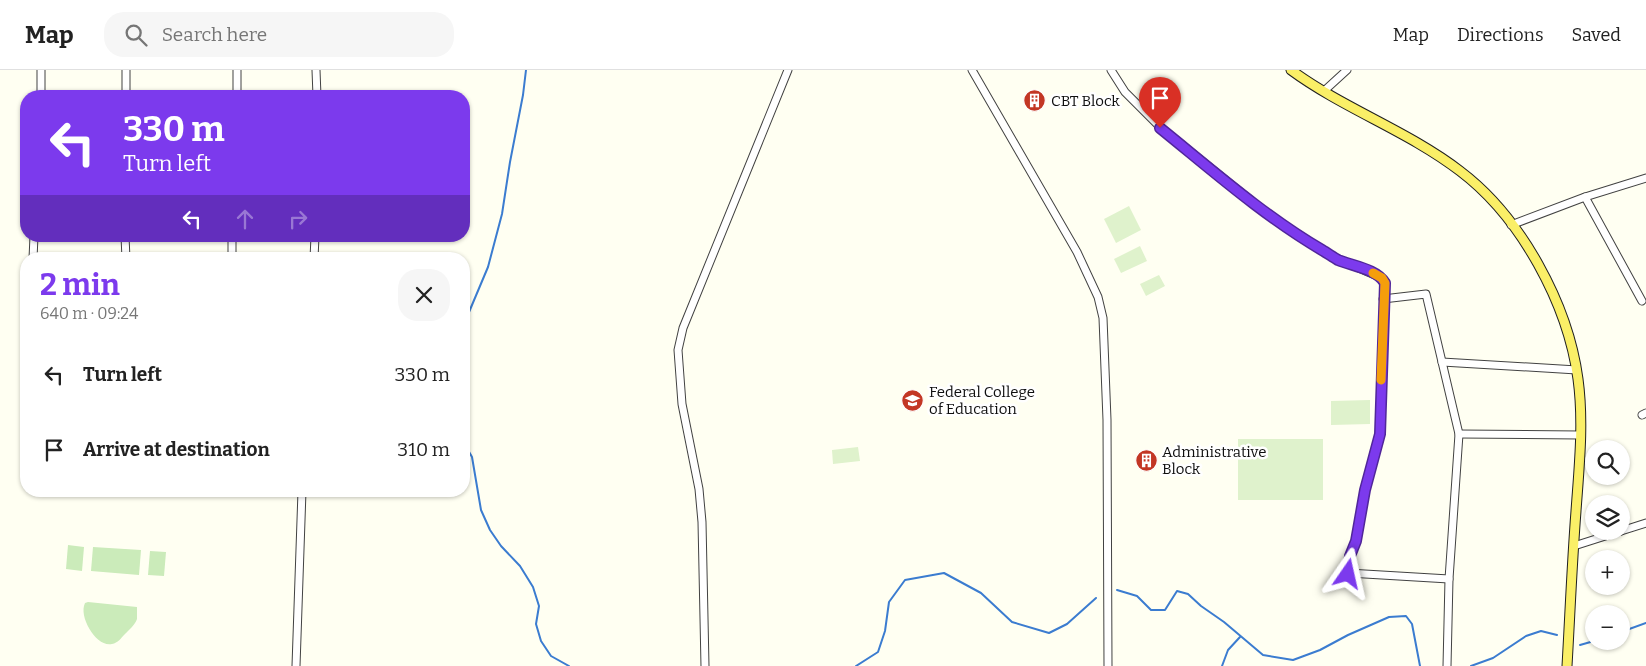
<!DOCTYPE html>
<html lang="en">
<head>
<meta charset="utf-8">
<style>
	body { margin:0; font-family:Bitter,serif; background:#f6f6f6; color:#222; height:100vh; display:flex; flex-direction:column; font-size:19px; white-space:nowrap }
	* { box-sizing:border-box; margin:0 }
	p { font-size:16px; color:#767676 }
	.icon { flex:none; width:28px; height:28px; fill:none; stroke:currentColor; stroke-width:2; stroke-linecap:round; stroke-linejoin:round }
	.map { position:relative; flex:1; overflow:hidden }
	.details { position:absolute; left:20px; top:182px; width:450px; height:245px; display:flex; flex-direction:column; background:#fff; border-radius:20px; box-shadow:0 1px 4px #0004 }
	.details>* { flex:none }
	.top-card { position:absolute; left:20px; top:20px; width:450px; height:152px; border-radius:20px; box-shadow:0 1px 4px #0004; background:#7c3aed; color:#fff; overflow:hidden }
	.controls { position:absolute; left:1585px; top:370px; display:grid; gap:10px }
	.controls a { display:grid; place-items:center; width:45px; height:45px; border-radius:50%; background:#fff; box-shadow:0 1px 4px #0004; font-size:25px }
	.pin { position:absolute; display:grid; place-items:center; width:42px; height:42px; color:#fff; margin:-51px -21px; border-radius:50% 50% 50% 0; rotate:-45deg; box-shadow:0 0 5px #0007 }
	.pin .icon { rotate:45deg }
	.me { position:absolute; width:55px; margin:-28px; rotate:11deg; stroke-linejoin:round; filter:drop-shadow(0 0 4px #0008) }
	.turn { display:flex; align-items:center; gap:18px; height:105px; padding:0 20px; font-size:22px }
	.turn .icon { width:65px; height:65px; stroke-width:2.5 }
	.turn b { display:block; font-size:35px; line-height:42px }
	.lanes { display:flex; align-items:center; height:48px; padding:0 20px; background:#0003; justify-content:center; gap:25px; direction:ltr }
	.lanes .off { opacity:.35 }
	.round { display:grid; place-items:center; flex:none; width:52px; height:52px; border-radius:20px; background:#f6f6f6 }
	.head { display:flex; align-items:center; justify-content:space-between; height:85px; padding:0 20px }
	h1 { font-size:30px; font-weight:700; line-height:38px; color:#7c3aed }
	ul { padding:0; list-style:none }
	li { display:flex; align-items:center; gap:15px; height:75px; padding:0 20px }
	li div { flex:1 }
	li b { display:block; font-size:19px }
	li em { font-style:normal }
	header { display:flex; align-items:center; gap:30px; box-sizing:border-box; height:70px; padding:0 25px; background:#fff; border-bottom:1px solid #e0e0e0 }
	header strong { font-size:24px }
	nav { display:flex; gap:28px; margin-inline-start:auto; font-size:18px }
	.search { width:350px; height:45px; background:#f6f6f6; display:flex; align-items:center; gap:12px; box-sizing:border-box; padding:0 18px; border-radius:20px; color:#767676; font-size:19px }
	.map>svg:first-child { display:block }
	.green { fill:#cbebba }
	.pitch { fill:#dff2cc }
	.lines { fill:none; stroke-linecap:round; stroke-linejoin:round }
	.stream { stroke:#3b7cd0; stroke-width:2 }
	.minor-casing { stroke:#424242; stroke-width:9 }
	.major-casing { stroke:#202020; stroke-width:11 }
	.minor { stroke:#fff; stroke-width:7 }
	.major { stroke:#faef67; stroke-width:9 }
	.route-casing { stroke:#51269a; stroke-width:12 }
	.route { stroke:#7c3aed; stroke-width:9 }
	.slow { stroke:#f59e0b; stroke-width:9 }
	.labels { text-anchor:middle; stroke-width:5; stroke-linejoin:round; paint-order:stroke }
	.poi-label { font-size:15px; fill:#0f0f0f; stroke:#fff; text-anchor:start }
</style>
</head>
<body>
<header>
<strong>Map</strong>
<div class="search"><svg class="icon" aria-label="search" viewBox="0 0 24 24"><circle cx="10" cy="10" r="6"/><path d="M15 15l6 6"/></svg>Search here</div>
<nav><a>Map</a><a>Directions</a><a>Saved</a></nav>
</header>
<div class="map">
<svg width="1646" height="596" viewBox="0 0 1646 596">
	<rect width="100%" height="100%" fill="#fffff2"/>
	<!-- green -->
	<g class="green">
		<polygon points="68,475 84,477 82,501 66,499"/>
		<polygon points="93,477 141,480 139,505 91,501"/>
		<polygon points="150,481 166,482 164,506 148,505"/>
		<path d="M88,532L137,537V549C135,555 129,560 125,564C121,568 118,573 112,574C97,578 78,547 85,533Z"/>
	</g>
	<!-- pitch -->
	<g class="pitch">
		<polygon points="1129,136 1141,160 1116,173 1104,149"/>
		<polygon points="1140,176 1147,191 1121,203 1114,189"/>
		<polygon points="1159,205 1165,216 1146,226 1140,214"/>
		<polygon points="1370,330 1370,354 1331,355 1331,331"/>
		<rect x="1238" y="369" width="85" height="61"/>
		<polygon points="858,377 860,391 833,394 832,380"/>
	</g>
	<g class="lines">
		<!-- stream -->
		<g class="stream">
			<polyline points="464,254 488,197 502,144 510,92 523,25 526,0"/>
			<polyline points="464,373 472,387 481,440 490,460 501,476 520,496 533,517 539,536 536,554 541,571 551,586 569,596"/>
			<polyline points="1117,520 1137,526 1151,540 1165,540 1177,521 1188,524 1201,536 1224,552 1263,585 1293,590 1320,580 1348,565 1389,547 1406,546 1412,554 1420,596"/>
			<polyline points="1621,562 1646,553"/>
			<polyline points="1580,575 1594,571"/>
			<polyline points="856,596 878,582 885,561 889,532 905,510 944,503 981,523 1012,552 1049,563 1067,554 1096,528"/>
			<polyline points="1222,596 1228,580 1240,567"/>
			<polyline points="1471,596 1493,588 1526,566 1541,561 1557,565"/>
		</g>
		<defs>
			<g id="minor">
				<polyline points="41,0 41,26"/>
				<polyline points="126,0 126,26"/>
				<polyline points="237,0 237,26"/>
				<polyline points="316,0 317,26"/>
				<polyline points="972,0 1077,182 1098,227 1103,248 1107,350 1108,596"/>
				<polyline points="1111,0 1125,22 1160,57 1264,141 1313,175 1338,189 1382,208 1385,213 1380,364 1365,420 1356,471 1350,486 1348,503 1449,509"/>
				<polyline points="1324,21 1347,0"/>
				<polyline points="1585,127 1642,231"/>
				<polyline points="1511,155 1585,127 1646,108"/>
				<polyline points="125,166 126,189"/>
				<polyline points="33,189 34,166"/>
				<polyline points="232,189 232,166"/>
				<polyline points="314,189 315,166"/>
				<polyline points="1383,229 1426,224 1459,364 1449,509 1447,596"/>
				<polyline points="1442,292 1577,300"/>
				<polyline points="1642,345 1646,343"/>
				<polyline points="1459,364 1580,365"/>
				<polyline points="1621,461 1646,453"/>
				<polyline points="1574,476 1621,461"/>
				<polyline points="296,596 302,421"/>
				<polyline points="705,596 702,452 699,419 682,334 678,280 683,258 788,0"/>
			</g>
			<path id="major" d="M1291,0C1344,39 1408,61 1460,101C1521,147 1568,234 1578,309C1584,353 1579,398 1576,441C1572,493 1570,544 1567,596"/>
		</defs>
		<!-- minor casing -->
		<use href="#minor" class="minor-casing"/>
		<!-- major casing -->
		<use href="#major" class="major-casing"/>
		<!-- minor -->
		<use href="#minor" class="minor"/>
		<!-- major -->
		<use href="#major" class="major"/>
	</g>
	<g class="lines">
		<defs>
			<path id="route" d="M1160,58C1212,100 1264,146 1322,180C1327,183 1333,187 1338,190C1353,196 1377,199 1385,213L1380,364L1365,420L1356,471L1350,486L1348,504"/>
		</defs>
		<!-- route casing -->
		<use href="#route" class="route-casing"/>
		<!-- route -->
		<use href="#route" class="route"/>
		<!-- slow -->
		<polyline class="slow" points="1373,203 1382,208 1385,213 1381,310"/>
	</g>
	<!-- icons -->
	<defs>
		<symbol id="building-disc" viewBox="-11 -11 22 22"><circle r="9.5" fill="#c33724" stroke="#fff"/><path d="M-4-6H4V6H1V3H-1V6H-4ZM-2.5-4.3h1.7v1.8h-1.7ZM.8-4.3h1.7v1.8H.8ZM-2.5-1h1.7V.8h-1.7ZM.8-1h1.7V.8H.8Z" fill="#fff"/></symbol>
		<symbol id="school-disc" viewBox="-11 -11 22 22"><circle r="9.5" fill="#c33724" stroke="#fff"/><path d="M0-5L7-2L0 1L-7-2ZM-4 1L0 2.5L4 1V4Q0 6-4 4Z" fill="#fff"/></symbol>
	</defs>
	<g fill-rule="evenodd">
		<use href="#building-disc" x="1022" y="18" width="25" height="25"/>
		<use href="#school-disc" x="900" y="318" width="25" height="25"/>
		<use href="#building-disc" x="1134" y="378" width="25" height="25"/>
	</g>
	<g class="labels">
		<!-- poi labels -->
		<g class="poi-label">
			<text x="1051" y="36">CBT Block</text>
			<text x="929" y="327">Federal College<tspan x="929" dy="17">of Education</tspan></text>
			<text x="1162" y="387">Administrative<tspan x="1162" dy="17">Block</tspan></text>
		</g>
	</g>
</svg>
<div class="controls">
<a><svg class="icon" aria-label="search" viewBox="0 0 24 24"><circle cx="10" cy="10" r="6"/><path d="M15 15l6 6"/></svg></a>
<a><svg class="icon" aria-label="layers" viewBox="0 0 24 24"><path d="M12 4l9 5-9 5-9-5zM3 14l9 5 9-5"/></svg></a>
<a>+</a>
<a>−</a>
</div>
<div class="pin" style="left:1160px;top:58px;background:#d93025"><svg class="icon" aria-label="arrive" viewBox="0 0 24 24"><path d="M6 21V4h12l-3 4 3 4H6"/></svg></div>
<svg class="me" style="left:1348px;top:504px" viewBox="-20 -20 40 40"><path d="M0-17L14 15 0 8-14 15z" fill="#7c3aed" stroke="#fff" stroke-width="4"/></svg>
<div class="top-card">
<div class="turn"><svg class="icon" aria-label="left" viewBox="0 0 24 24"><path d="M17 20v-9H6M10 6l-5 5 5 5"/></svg><div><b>330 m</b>Turn left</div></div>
<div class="lanes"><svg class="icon" aria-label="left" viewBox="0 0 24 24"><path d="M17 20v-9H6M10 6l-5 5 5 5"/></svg><svg class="icon off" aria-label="ahead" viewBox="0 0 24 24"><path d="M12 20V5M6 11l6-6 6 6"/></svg><svg class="icon off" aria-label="right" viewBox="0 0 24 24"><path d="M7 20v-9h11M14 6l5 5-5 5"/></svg></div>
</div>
<section class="details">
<div class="head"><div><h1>2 min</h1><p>640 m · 09:24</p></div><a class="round"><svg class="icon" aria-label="close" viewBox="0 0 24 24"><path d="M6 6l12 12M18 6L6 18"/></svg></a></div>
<ul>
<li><svg class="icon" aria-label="left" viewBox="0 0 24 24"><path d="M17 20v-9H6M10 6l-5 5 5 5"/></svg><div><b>Turn left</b></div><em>330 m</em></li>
<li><svg class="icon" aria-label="arrive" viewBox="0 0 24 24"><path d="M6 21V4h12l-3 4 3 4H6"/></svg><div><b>Arrive at destination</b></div><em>310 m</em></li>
</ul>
</section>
</div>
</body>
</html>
